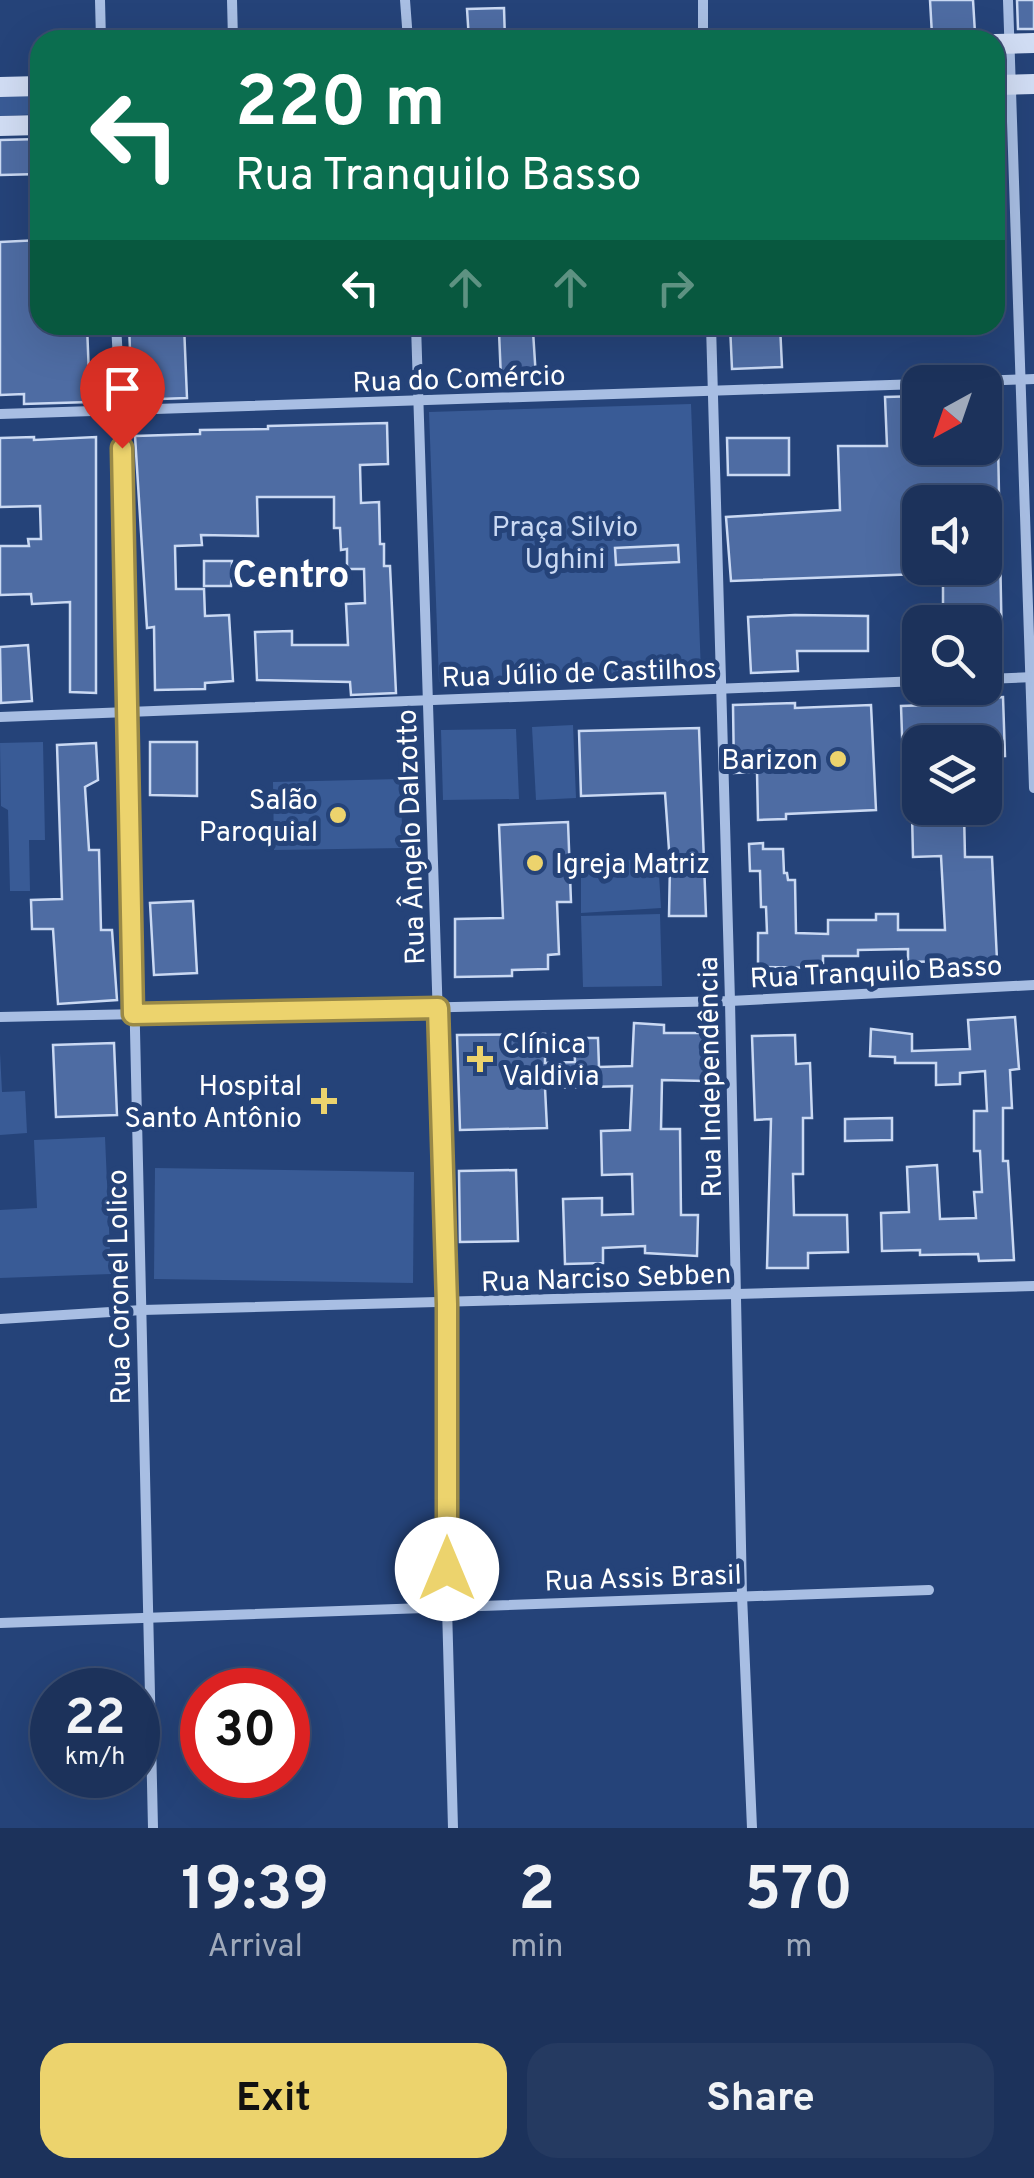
<!DOCTYPE html>
<html lang="en">
<head>
<meta charset="utf-8">
<style>
	body { margin:0; font-family:Overpass,sans-serif; background:#253a61; color:#f1f3f6; height:100vh; display:flex; flex-direction:column; font-size:38px; white-space:nowrap }
	* { box-sizing:border-box; margin:0 }
	p { font-size:32px; color:#a0aabb }
	.icon { flex:none; width:55px; height:55px; fill:none; stroke:currentColor; stroke-width:2; stroke-linecap:round; stroke-linejoin:round }
	.map { position:relative; height:1828px; overflow:hidden }
	.details { display:flex; flex-direction:column; background:#1c325b; flex:1 }
	.details>* { flex:none }
	.top-card { position:absolute; left:30px; top:30px; width:975px; height:305px; border-radius:30px; box-shadow:0 10px 40px #0002,0 0 0 2px #3a4d71; background:#0b6e4f; color:#fff; overflow:hidden }
	.needle { width:65px; rotate:220deg }
	.buttons { position:absolute; left:902px; top:365px; display:grid; gap:20px }
	.buttons a { display:grid; place-items:center; width:100px; height:100px; border-radius:20px; background:#1c325b; box-shadow:0 10px 40px #0002,0 0 0 2px #3a4d71; font-size:50px }
	.speed { position:absolute; left:30px; top:1668px; display:flex; gap:20px; font-size:50px; font-weight:700; text-align:center }
	.speed>* { display:grid; place-content:center; width:130px; height:130px; border-radius:50%; background:#1c325b; box-shadow:0 10px 40px #0002,0 0 0 2px #3a4d71; line-height:1 }
	.speed small { font-size:25px; font-weight:400 }
	.speed .limit { border:15px solid #d22; background:#fff; color:#111 }
	.pin { position:absolute; display:grid; place-items:center; width:85px; height:85px; color:#fff; margin:-102px -42px; border-radius:50% 50% 50% 0; rotate:-45deg; box-shadow:0 0 10px #0007 }
	.pin .icon { rotate:45deg }
	.me { position:absolute; width:110px; margin:-55px; rotate:0deg; stroke-linejoin:round; filter:drop-shadow(0 0 8px #0008) }
	.turn { display:flex; align-items:center; gap:35px; height:210px; padding:0 40px; font-size:45px }
	.turn .icon { width:130px; height:130px; stroke-width:2.5 }
	.turn b { display:block; font-size:70px; line-height:85px }
	.lanes { display:flex; align-items:center; height:95px; padding:0 40px; background:#0003; justify-content:center; gap:50px; direction:ltr }
	.lanes .off { opacity:.35 }
	.eta { display:flex; justify-content:space-evenly; align-items:center; height:170px; text-align:center }
	.eta b { font-size:60px; font-weight:700; line-height:70px }
	.primary-button { display:flex; gap:20px; margin-top:auto; padding:20px 40px }
	.primary-button a { flex:1; height:115px; border-radius:30px; background:#ecd36d; color:#111; font-size:40px; font-weight:700; line-height:115px; text-align:center }
	.primary-button a+a { background:#253a61; color:#f1f3f6 }
	.map>svg:first-child { display:block }
	.green { fill:#395b96 }
	.building { fill:#4e6ca3; stroke:#cad9f3; stroke-width:2.5 }
	.lines { fill:none; stroke-linecap:round; stroke-linejoin:round }
	.street { stroke:#a8bee3; stroke-width:10 }
	.secondary { stroke:#d1ddf4; stroke-width:20 }
	.route-casing { stroke:#998947; stroke-width:25 }
	.route { stroke:#ecd36d; stroke-width:18 }
	.poi-dot { fill:#ecd36d; stroke:#254379; stroke-width:4 }
	.labels { text-anchor:middle; stroke-width:10; stroke-linejoin:round; paint-order:stroke }
	.street-label { font-size:28px; fill:#fff; stroke:#254379 }
	.park-label { font-size:28px; fill:#cad9f3; stroke:#254379 }
	.poi-label { font-size:28px; fill:#fff; stroke:#254379; text-anchor:end }
	.district-label { font-size:38px; font-weight:bold; fill:#fff; stroke:#254379 }
</style>
</head>
<body>
<div class="map">
<svg width="1034" height="1828" viewBox="0 0 1034 1828">
	<rect width="100%" height="100%" fill="#254379"/>
	<!-- green -->
	<g class="green">
		<polygon points="40,91 40,114 0,116 0,93"/>
		<polygon points="691,404 701,673 439,682 429,412"/>
		<polygon points="573,725 576,798 536,800 532,727"/>
		<polygon points="516,729 519,799 443,800 441,730"/>
		<polygon points="43,742 45,840 29,840 30,891 10,891 8,810 1,806 0,743"/>
		<polygon points="400,779 403,848 274,850 273,782"/>
		<polygon points="658,858 661,908 581,913 581,863"/>
		<polygon points="660,914 662,986 583,987 581,916"/>
		<polygon points="0,1053 2,1092 25,1091 27,1133 0,1135"/>
		<polygon points="105,1137 111,1274 0,1278 0,1210 37,1208 34,1140"/>
		<polygon points="155,1168 414,1172 413,1283 154,1279"/>
	</g>
	<!-- building -->
	<g class="building">
		<polygon points="930,0 973,0 975,33 932,35"/>
		<polygon points="1017,0 1034,0 1034,29 1018,29"/>
		<polygon points="504,8 505,40 469,40 467,9"/>
		<polygon points="40,139 40,174 0,175 0,140"/>
		<polygon points="40,240 40,327 87,325 90,402 24,404 24,394 0,395 0,242"/>
		<polygon points="129,325 184,325 187,398 132,400"/>
		<polygon points="730,325 780,325 782,367 732,369"/>
		<polygon points="533,331 536,378 501,379 499,332"/>
		<polygon points="997,389 1002,652 985,652 985,622 916,622 915,607 943,606 943,568 985,568 985,502 920,502 920,574 731,581 726,517 840,510 838,446 887,446 885,397 920,396 920,448 985,448 985,390"/>
		<polygon points="387,423 388,464 360,465 361,503 379,502 380,544 384,544 384,566 390,566 396,693 351,695 350,682 257,680 255,632 292,631 292,645 348,645 346,604 365,603 364,569 347,569 347,549 341,550 340,528 334,528 334,497 257,497 258,536 201,535 202,545 175,546 176,589 204,589 205,616 229,615 233,681 205,683 205,689 155,690 154,627 147,628 135,436 200,434 200,430 268,429 268,426"/>
		<polygon points="34,437 34,440 96,437 96,693 70,692 70,602 32,604 31,594 0,595 0,546 29,546 28,539 41,539 40,506 0,507 0,438"/>
		<polygon points="727,438 789,438 789,475 728,475"/>
		<polygon points="678,545 679,562 616,565 615,548"/>
		<polygon points="204,561 232,561 231,586 204,586"/>
		<polygon points="795,615 868,616 868,651 797,651 798,671 751,673 748,617"/>
		<polygon points="28,645 32,701 1,703 0,647"/>
		<polygon points="1003,697 1005,756 985,757 985,742 920,742 920,762 903,763 901,706 957,704 957,699"/>
		<polygon points="795,703 795,708 871,705 876,810 786,814 786,819 758,820 757,772 734,773 733,705"/>
		<polygon points="699,728 706,916 669,916 670,864 665,793 581,796 579,731"/>
		<polygon points="150,742 197,742 197,796 150,795"/>
		<polygon points="96,743 98,780 85,787 89,850 99,850 101,930 112,930 117,1000 58,1004 53,929 32,929 31,900 62,899 57,745"/>
		<polygon points="964,812 965,857 992,857 997,960 908,962 908,949 858,950 858,956 823,956 823,968 758,967 758,933 767,933 766,907 761,907 760,871 750,871 749,844 763,843 763,849 783,849 784,873 787,873 788,880 795,880 796,933 828,934 828,920 876,920 876,914 898,914 898,930 945,930 941,856 913,857 912,813"/>
		<polygon points="568,822 571,902 557,902 559,954 548,955 548,969 512,970 512,976 455,977 455,919 503,918 499,825"/>
		<polygon points="193,901 197,973 154,975 150,903"/>
		<polygon points="1015,1017 1019,1069 1010,1070 1012,1108 1003,1108 1003,1161 1008,1161 1014,1260 979,1261 978,1254 920,1255 920,1250 882,1251 881,1213 909,1212 907,1167 937,1165 940,1219 976,1218 974,1192 982,1192 980,1151 974,1151 974,1111 987,1111 985,1071 960,1073 960,1084 936,1085 936,1063 895,1063 895,1057 870,1056 871,1029 912,1034 912,1051 970,1049 968,1020"/>
		<polygon points="634,1023 664,1025 664,1033 704,1033 704,1081 662,1080 661,1129 680,1129 681,1215 698,1215 697,1256 645,1253 645,1246 603,1248 603,1263 565,1264 563,1199 602,1198 602,1215 633,1214 632,1174 602,1175 601,1131 630,1130 632,1086 545,1088 547,1128 460,1130 457,1035 545,1034 545,1063 575,1062 574,1038 598,1038 599,1067 632,1066"/>
		<polygon points="795,1035 796,1064 810,1063 812,1118 803,1118 803,1174 793,1174 794,1215 847,1215 848,1252 808,1253 808,1268 767,1268 771,1119 755,1120 752,1036"/>
		<polygon points="114,1043 117,1115 56,1117 53,1045"/>
		<polygon points="892,1118 892,1140 845,1141 845,1119"/>
		<polygon points="516,1170 518,1241 460,1242 459,1171"/>
	</g>
	<g class="lines">
		<!-- street -->
		<g class="street">
			<polyline points="100,0 101,40"/>
			<polyline points="232,0 233,40"/>
			<polyline points="405,0 408,40"/>
			<polyline points="1008,0 1034,788"/>
			<polyline points="703,40 703,0"/>
			<polyline points="116,325 121,410 153,1828"/>
			<polyline points="416,325 447,1304 447,1607 453,1828"/>
			<polyline points="711,325 730,1001 742,1595 752,1828"/>
			<polyline points="950,382 1034,379"/>
			<polyline points="0,414 920,384"/>
			<polyline points="985,679 1034,677"/>
			<polyline points="0,717 920,681"/>
			<polyline points="0,1017 730,1001 1034,985"/>
			<polyline points="0,1319 142,1310 1034,1286"/>
			<polyline points="0,1623 929,1590"/>
		</g>
		<!-- secondary -->
		<g class="secondary">
			<polyline points="995,44 1034,43"/>
			<polyline points="995,85 1034,84"/>
			<polyline points="0,87 40,86"/>
			<polyline points="0,126 40,125"/>
		</g>
	</g>
	<g class="lines">
		<defs>
			<polyline id="route" points="122,448 133,1014 438,1008 447,1304 447,1569"/>
		</defs>
		<!-- route casing -->
		<use href="#route" class="route-casing"/>
		<!-- route -->
		<use href="#route" class="route"/>
	</g>
	<!-- markers -->
	<g class="poi-dot">
		<circle cx="838" cy="759" r="10"/>
		<circle cx="338" cy="815" r="10"/>
		<circle cx="535" cy="863" r="10"/>
		<path d="M475 1044h10v10h10v10h-10v10h-10v-10h-10v-10h10z"/>
		<path d="M319 1086h10v10h10v10h-10v10h-10v-10h-10v-10h10z"/>
	</g>
	<g class="labels">
		<!-- street labels -->
		<g class="street-label">
			<text transform="translate(459 378) rotate(-2)" y="10">Rua do Comércio</text>
			<text transform="translate(579 672) rotate(-2)" y="10">Rua Júlio de Castilhos</text>
			<text transform="translate(410 837) rotate(-92)" y="10">Rua Ângelo Dalzotto</text>
			<text transform="translate(876 971) rotate(-3)" y="10">Rua Tranquilo Basso</text>
			<text transform="translate(709 1077) rotate(-91)" y="10">Rua Independência</text>
			<text transform="translate(606 1277) rotate(-2)" y="10">Rua Narciso Sebben</text>
			<text transform="translate(118 1287) rotate(-91)" y="10">Rua Coronel Lolico</text>
			<text transform="translate(643 1577) rotate(-2)" y="10">Rua Assis Brasil</text>
		</g>
		<!-- park labels -->
		<g class="park-label">
			<text x="565" y="536">Praça Silvio<tspan x="565" dy="32">Ughini</tspan></text>
		</g>
		<!-- poi labels -->
		<g class="poi-label">
			<text x="818" y="769">Barizon</text>
			<text x="318" y="809">Salão<tspan x="318" dy="32">Paroquial</tspan></text>
			<text x="555" y="873" text-anchor="start">Igreja Matriz</text>
			<text x="502" y="1053" text-anchor="start">Clínica<tspan x="502" dy="32">Valdivia</tspan></text>
			<text x="302" y="1095">Hospital<tspan x="302" dy="32">Santo Antônio</tspan></text>
		</g>
		<!-- district labels -->
		<g class="district-label">
			<text x="291" y="587">Centro</text>
		</g>
	</g>
</svg>
<div class="buttons">
<a><svg class="needle" viewBox="-14 -14 28 28"><path d="M0-13l5 13h-10z" fill="#e53935"/><path d="M0 13l5-13h-10z" fill="#a0aabb"/></svg></a>
<a><svg class="icon" aria-label="sound" viewBox="0 0 24 24"><path d="M4 9h4l5-4v14l-5-4H4zM17 9q2 3 0 6"/></svg></a>
<a><svg class="icon" aria-label="search" viewBox="0 0 24 24"><circle cx="10" cy="10" r="6"/><path d="M15 15l6 6"/></svg></a>
<a><svg class="icon" aria-label="layers" viewBox="0 0 24 24"><path d="M12 4l9 5-9 5-9-5zM3 14l9 5 9-5"/></svg></a>
</div>
<div class="speed"><div>22<small>km/h</small></div><div class="limit">30</div></div>
<div class="pin" style="left:122px;top:448px;background:#d93025"><svg class="icon" aria-label="arrive" viewBox="0 0 24 24"><path d="M6 21V4h12l-3 4 3 4H6"/></svg></div>
<svg class="me" style="left:447px;top:1569px" viewBox="-20 -20 40 40"><circle r="19" fill="#fff"/><path d="M0-13L10 11 0 6-10 11z" fill="#ecd36d"/></svg>
<div class="top-card">
<div class="turn"><svg class="icon" aria-label="left" viewBox="0 0 24 24"><path d="M17 20v-9H6M10 6l-5 5 5 5"/></svg><div><b>220 m</b>Rua Tranquilo Basso</div></div>
<div class="lanes"><svg class="icon" aria-label="left" viewBox="0 0 24 24"><path d="M17 20v-9H6M10 6l-5 5 5 5"/></svg><svg class="icon off" aria-label="ahead" viewBox="0 0 24 24"><path d="M12 20V5M6 11l6-6 6 6"/></svg><svg class="icon off" aria-label="ahead" viewBox="0 0 24 24"><path d="M12 20V5M6 11l6-6 6 6"/></svg><svg class="icon off" aria-label="right" viewBox="0 0 24 24"><path d="M7 20v-9h11M14 6l5 5-5 5"/></svg></div>
</div>
</div>
<section class="details">
<div class="eta">
<div><b>19:39</b><p>Arrival</p></div>
<div><b>2</b><p>min</p></div>
<div><b>570</b><p>m</p></div>
</div>
<div class="primary-button"><a>Exit</a><a>Share</a></div>
</section>
</body>
</html>
